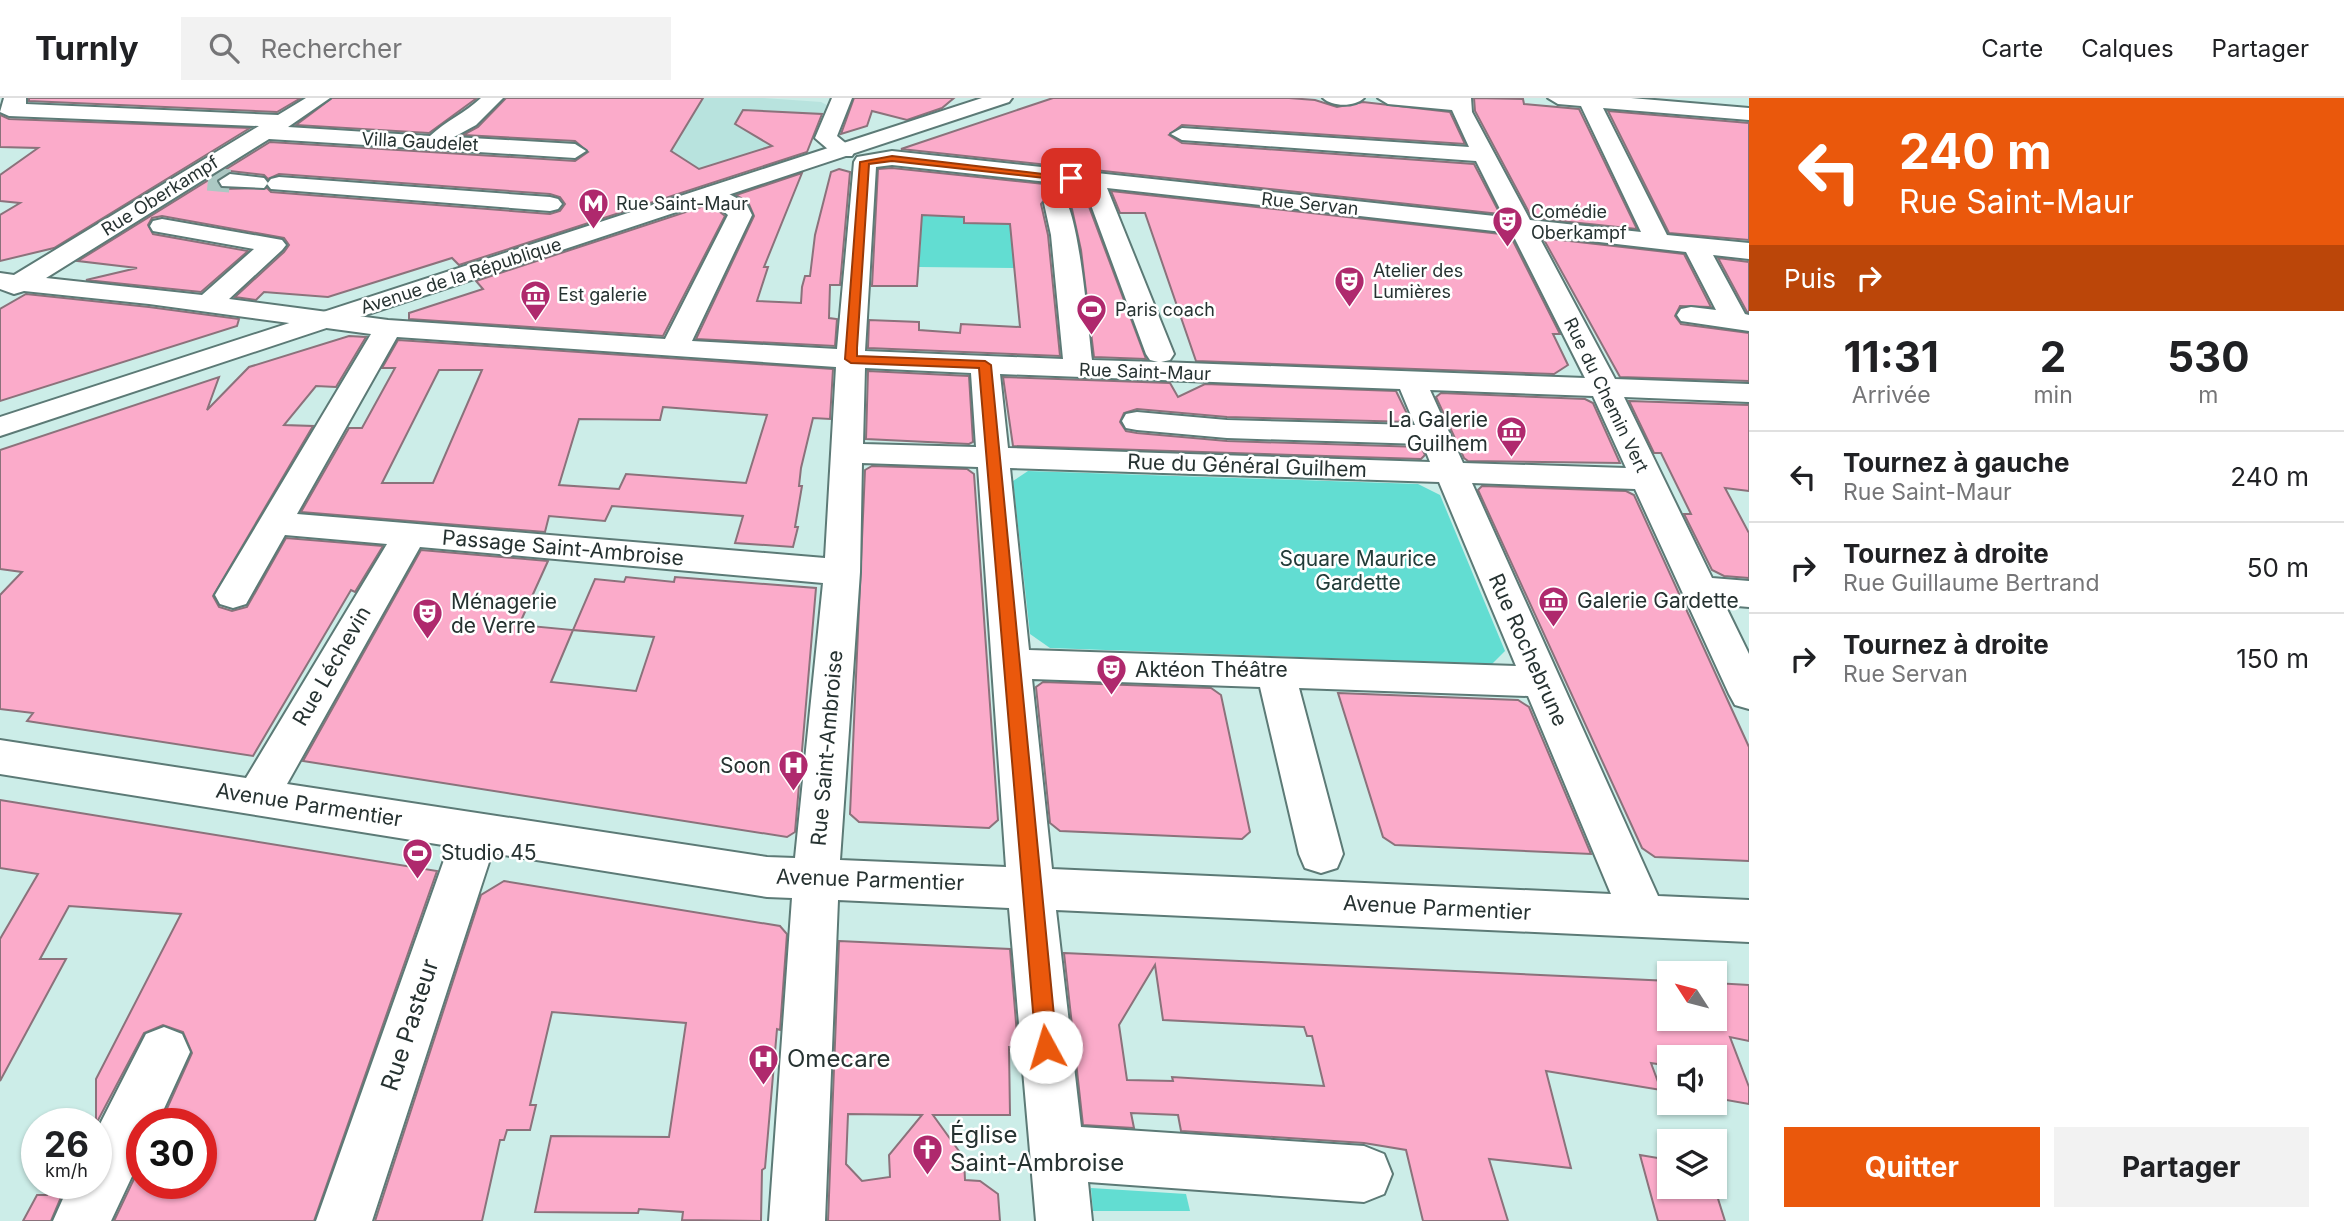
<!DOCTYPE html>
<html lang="fr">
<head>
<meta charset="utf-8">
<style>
	body { margin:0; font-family:Inter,sans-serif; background:#f2f2f2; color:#202124; height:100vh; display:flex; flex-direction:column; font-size:26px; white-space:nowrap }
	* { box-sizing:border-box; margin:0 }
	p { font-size:23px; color:#757577 }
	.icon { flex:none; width:38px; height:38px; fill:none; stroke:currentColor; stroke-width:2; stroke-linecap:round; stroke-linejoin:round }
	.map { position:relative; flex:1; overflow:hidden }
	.sheet { display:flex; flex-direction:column; background:#fff; width:595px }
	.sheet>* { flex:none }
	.guide { background:#ea580c; color:#fff; overflow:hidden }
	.needle { width:46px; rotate:306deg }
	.controls { position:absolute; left:1657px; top:863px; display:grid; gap:14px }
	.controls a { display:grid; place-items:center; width:70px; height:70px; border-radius:0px; background:#fff; box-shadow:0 2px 5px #0004; font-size:35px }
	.speed { position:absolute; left:21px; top:1010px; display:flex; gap:14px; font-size:35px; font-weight:700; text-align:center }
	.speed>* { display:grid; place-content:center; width:91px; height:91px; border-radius:50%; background:#fff; box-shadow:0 2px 5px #0004; line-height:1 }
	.speed small { font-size:18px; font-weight:400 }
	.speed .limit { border:10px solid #d22; background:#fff; color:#111 }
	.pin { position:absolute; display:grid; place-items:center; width:60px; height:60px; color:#fff; margin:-30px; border-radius:14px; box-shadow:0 4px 10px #0006 }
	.me { position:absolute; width:77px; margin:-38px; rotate:354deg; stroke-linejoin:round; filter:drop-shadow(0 0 5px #0008) }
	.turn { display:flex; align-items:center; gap:24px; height:147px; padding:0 35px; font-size:32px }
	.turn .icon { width:91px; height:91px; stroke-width:2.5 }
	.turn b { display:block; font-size:49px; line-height:60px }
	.then { display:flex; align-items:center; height:66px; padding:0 35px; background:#0003; gap:14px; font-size:26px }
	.eta { display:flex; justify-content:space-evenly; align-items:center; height:119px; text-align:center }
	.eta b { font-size:42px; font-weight:700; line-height:49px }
	.button { display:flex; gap:14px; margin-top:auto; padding:14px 35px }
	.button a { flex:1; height:80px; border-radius:0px; background:#ea580c; color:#fff; font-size:28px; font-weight:700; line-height:80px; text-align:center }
	.button a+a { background:#f2f2f2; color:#202124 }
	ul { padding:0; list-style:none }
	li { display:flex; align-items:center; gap:21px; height:91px; padding:0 35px; border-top:2px solid #e0e0e0 }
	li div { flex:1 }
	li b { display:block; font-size:26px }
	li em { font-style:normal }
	header { display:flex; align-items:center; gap:42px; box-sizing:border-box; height:98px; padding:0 35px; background:#fff; border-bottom:2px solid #e0e0e0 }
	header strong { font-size:33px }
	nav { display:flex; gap:38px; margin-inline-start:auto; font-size:24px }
	.search { width:490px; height:63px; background:#f2f2f2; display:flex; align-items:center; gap:18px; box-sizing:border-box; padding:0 24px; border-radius:0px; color:#757577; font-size:26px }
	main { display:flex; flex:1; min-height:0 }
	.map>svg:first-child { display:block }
	.built { fill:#b8e3de }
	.green { fill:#62ddd2 }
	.building { fill:#fbabca; stroke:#8b727b; stroke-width:2; fill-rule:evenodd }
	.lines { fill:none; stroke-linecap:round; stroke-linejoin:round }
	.minor-tunnel { stroke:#abc8c3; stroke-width:23; stroke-dasharray:23 11; stroke-linecap:butt }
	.minor-casing { stroke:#5c7a76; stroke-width:4 }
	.major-casing { stroke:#5c7a76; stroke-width:4 }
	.minor { fill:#fff; fill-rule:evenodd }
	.major { fill:#fff; fill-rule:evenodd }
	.route { fill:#ea580c; stroke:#983908; stroke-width:2 }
	.labels { text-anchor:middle; stroke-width:5; stroke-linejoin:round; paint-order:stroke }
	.far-street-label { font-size:18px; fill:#263231; stroke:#fff }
	.far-poi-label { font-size:18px; fill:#263231; stroke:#fff; text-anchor:start }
	.poi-label { font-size:21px; fill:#263231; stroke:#fff; text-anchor:start }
	.street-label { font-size:21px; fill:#263231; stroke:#fff }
	.park-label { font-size:21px; fill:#233c39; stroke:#fff }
	.near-street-label { font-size:24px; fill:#263231; stroke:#fff }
	.near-poi-label { font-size:24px; fill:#263231; stroke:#fff; text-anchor:start }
</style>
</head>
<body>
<header>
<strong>Turnly</strong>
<div class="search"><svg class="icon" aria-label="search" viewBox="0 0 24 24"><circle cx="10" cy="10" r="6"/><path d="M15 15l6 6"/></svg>Rechercher</div>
<nav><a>Carte</a><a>Calques</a><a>Partager</a></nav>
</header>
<main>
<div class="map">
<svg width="1749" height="1123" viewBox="0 0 1749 1123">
	<rect width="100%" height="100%" fill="#ccede8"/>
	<!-- built -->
	<polygon class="built" points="608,0 763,0 821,4 827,7 809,46 710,77 602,50 571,48"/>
	<!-- green -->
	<g class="green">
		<polygon points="922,117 964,119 965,125 1010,126 1014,170 919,169 921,138 916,135"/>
		<polygon points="1028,373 1418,386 1440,397 1505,553 1492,566 1050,550 1030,536 1013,383"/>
		<polygon points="1091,1090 1186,1096 1190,1113 1093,1113"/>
	</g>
	<!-- building -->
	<g class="building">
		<polygon points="29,0 301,0 277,14 29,3"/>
		<polygon points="332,0 477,0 429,35 296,27"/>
		<path d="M506,0H703L671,53L699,71L772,48L735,26L743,12L822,16L807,54L459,167L452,160L328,199L264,194L256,202L235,199L284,154L289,147L284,140L162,118L152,120L148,127L153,136L248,153L201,194L86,182L137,170L78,163L270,44L575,63L588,54L575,43L463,37L478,29ZM230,73L264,77L268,81L279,76L550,96L560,99L565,106L560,113L550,116L271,94L267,90L222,91L216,82Z"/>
		<polygon points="854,0 954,0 942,10 907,22 872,13 867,28 841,36"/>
		<polygon points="1053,0 1289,0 1315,2 1337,9 1363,4 1450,14 1465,46 1182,27 1169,37 1182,45 1474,66 1500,116 901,51"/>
		<polygon points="1474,0 1523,1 1524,6 1579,11 1637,131 1532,120 1475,13"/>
		<polygon points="1608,13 1749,25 1749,142 1669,135"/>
		<polygon points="0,17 9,21 250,30 54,150 0,163 0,117 20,105 0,103 0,77 38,50 0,49"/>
		<polygon points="892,70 1082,90 1146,261 1094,259 1081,152 1072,111 1064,97 1048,97 1041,106 1048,137 1060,258 868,250 869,222 919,224 919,232 960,235 961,226 1020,229 1010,126 964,125 964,119 922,117 917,188 872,188 878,71"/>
		<polygon points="839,71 850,74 840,187 830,187 829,220 837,221 835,248 696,241 754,118 748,104 736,97 802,75 764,169 768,169 757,203 801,205 802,189 805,178 810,178 815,137 831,74"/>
		<polygon points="1111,93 1510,137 1560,236 1553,236 1568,267 1554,276 1196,263 1145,115 1120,115"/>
		<polygon points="710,106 725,118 663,238 409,221 409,215 483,191 476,183"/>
		<polygon points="1543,140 1684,156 1711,209 1680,208 1675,218 1681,226 1749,235 1749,283 1620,279"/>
		<polygon points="1718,160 1749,164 1749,214 1747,214"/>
		<polygon points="26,196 149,209 239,221 237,228 0,303 0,211"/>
		<polygon points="349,238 366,239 336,289 316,288 284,327 313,328 213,498 219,509 232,513 247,509 286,440 383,448 355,494 351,492 253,658 27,623 33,615 0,611 0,497 22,474 0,471 0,352 219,279 207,312 249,269"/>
		<path d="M398,242L833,271L830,321L813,320L801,370L799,388H802L795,429H798L793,449L735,445L743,418L612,408L605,423L549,418L545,434L301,414L349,330H362L395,270H382ZM439,272H482L433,385H382ZM663,309L767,317L746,385L626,376L619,391L559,387L579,321L660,322Z"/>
		<polygon points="868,273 969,278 973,344 969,346 866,341"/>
		<polygon points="1003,279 1170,285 1178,299 1205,286 1396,293 1411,324 1227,319 1137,311 1124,315 1120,324 1126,333 1137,335 1227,343 1421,349 1425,357 1421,361 1013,348"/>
		<polygon points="1441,295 1585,301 1593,305 1620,365 1468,363 1464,360 1436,299"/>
		<polygon points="1629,303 1749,307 1749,393 1725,390 1749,435 1749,480 1724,478 1712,472 1684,416 1691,416 1661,355 1654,355"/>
		<polygon points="872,368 967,371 974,376 998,722 989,730 859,724 850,716 865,372"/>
		<polygon points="1482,388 1626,393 1634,397 1749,649 1749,763 1655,759 1642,750 1478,392"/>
		<polygon points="421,452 548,463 519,527 573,532 551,584 636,593 654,539 573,532 595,481 624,484 626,479 674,484 675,479 816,490 795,734 787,739 303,663"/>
		<polygon points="1043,584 1211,590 1221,597 1250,734 1242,741 1060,733 1050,725 1046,685 1036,589"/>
		<polygon points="1338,595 1518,602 1529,609 1591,756 1395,747 1383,739"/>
		<polygon points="0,702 437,773 314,1123 114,1123 142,1064 142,1085 201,1085 201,1026 160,1026 192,955 183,934 163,927 144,935 96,1026 96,981 181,816 69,808 40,861 66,861 0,983 0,841 38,776 0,770"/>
		<polygon points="504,783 780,828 787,836 780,932 777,931 765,1070 762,1072 761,1123 682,1122 683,1114 639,1111 638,1115 535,1114 551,1038 669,1039 686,925 552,914 530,1007 536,1007 530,1032 507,1032 504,1042 500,1042 482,1123 375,1123 481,797"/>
		<path d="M839,843L1010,851L1018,949H1009L1010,1017H933L964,1060L965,1082L980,1083L998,1096L1000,1123H828ZM848,1016L922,1017L889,1057L890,1079L862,1083L846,1066Z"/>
		<path d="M1064,855L1670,883V920H1715V885L1749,887V943L1730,939L1749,989V1006L1715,1000V959H1670V968L1651,965L1661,992L1546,973L1571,1070L1489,1061L1508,1123H1423L1406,1052L1364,1045L1181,1033L1178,1017L1131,1015L1134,1030L1083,1027ZM1155,867L1163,922L1304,929L1307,938H1312L1324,988L1172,979L1173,983L1127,982L1119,927Z"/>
		<polygon points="1640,1057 1670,1062 1670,1088 1714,1088 1725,1123 1658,1123"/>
		<polygon points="53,1085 67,1085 51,1123 23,1123 37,1097 47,1097"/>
	</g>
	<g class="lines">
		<!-- minor-tunnel -->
		<polyline class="minor-tunnel" points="208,81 230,83"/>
		<defs>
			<g id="minor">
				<path d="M4,0H26V6L278,17L306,0H330L288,29L430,38C446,23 465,15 481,0H503L476,27L454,39L575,46L586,53L575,60L269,41L46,180L202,197L254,151L153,133L150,128L153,123L162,121L282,142L286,147L282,152L229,201L388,222L665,241L728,117L702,95L706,90L714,88L746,105L752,117L692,243L837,251L854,64L857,59L892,53L1504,119L1476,63L1182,42L1171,36L1182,30L1469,49L1452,12L1388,6L1378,0H1471L1472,14L1530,122L1641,134L1581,8L1558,6L1548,0H1631L1749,10V22L1603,10L1667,137L1749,145V161L1713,157L1745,216L1749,217V233L1681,223L1677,217L1681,211L1691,209L1716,212L1686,154L1538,137L1615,281L1749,286V304L1624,299L1712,480L1749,483V509L1725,507L1749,556V611L1735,607L1729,596L1635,391L1472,385L1658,798L1749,802V844L1056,812L1081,1029L1364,1048L1384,1056L1392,1076L1384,1096L1364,1104L1088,1084L1092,1123H1036L1009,810L838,802L825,1123H769L792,800L767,799L492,755L372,1123H316L449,748L0,676V642L246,680L387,446L285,437L246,506L233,510L220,506L215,497L371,236L149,206L24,193L14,196L0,191V175L14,177L259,28L9,18L0,14ZM892,67L1084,88L1146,256L1150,262L1158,264L1092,262C1088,229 1080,122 1064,100H1048L1044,105L1051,137L1063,261L865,253L876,69ZM1107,90L1512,135L1585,280L1161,264L1170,262L1174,256ZM397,239L836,269L825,460L297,416ZM865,270L971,275L976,349L863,346ZM1000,276L1400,291L1415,327L1227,322L1137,314L1126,316L1122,323L1126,330L1137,332L1227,340L1423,346L1430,364L1008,350ZM1430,292L1593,298L1626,370L1463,365ZM862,365L978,369L1006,769L840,762L860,474ZM1010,370L1439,384L1516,568L1029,552ZM420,449L823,485L795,760L767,759L287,686ZM1032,581L1260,589L1299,756L1305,770L1321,775L1337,770L1343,756L1299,590L1528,598L1611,796L1052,771Z"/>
				<polygon points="832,0 852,0 837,38 855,53 852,58 836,58 815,40"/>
				<path d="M1323,0H1364C1355,9 1332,9 1323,0Z"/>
				<polygon points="230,76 264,80 268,85 264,90 222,88 219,83"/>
				<polygon points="279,79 550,99 558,101 562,106 558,111 550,113 271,91 267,86 271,81"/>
				<polygon points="164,929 182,936 190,954 157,1026 142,1026 142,1057 111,1123 53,1123 70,1085 96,1085 96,1034 146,936"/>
			</g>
			<polygon id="major" points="982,0 1012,0 1009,4 0,338 0,319"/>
		</defs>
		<!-- minor casing -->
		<use href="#minor" class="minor-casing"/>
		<!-- major casing -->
		<use href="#major" class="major-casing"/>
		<!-- minor -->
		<use href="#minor" class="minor"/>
		<!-- major -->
		<use href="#major" class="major"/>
	</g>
	<!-- route -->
	<polygon class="route" points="892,58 1076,80 1071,83 892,63 869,66 857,250 857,258 985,263 991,267 1057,949 1054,956 1046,959 1039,956 1036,949 979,270 851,265 845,261 860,64"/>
	<!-- icons -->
	<defs>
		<symbol id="metro-pin" viewBox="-11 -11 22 30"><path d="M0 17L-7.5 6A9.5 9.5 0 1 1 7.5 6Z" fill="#af296d" stroke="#fff"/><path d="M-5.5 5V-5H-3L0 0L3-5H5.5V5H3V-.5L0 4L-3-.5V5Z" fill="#fff"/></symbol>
		<symbol id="theatre-pin" viewBox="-11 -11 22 30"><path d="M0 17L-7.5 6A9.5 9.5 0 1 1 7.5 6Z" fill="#af296d" stroke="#fff"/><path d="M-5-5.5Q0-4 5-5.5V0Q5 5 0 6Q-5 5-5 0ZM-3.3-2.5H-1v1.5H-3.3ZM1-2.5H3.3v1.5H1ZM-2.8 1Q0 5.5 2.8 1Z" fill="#fff"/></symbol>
		<symbol id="museum-pin" viewBox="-11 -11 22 30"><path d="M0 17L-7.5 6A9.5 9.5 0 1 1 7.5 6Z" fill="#af296d" stroke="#fff"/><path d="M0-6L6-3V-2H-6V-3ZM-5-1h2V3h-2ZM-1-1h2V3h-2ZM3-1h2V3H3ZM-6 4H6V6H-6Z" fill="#fff"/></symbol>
		<symbol id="stadium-pin" viewBox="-11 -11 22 30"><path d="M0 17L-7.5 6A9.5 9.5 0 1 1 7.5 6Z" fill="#af296d" stroke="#fff"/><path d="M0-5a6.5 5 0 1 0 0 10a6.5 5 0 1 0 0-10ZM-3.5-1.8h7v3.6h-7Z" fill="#fff"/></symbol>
		<symbol id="hospital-pin" viewBox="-11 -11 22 30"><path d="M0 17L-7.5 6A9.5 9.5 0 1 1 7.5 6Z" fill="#af296d" stroke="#fff"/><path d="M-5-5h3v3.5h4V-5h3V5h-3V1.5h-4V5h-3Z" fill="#fff"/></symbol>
		<symbol id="church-pin" viewBox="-11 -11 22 30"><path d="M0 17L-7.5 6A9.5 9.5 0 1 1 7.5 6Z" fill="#af296d" stroke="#fff"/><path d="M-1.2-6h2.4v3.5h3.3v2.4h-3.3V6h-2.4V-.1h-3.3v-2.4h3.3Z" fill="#fff"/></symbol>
	</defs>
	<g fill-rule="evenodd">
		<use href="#metro-pin" x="576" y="88" width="35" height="47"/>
		<use href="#theatre-pin" x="1490" y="106" width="35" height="47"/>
		<use href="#theatre-pin" x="1332" y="166" width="35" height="47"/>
		<use href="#museum-pin" x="518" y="180" width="35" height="47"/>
		<use href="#stadium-pin" x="1074" y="194" width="35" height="47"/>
		<use href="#museum-pin" x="1494" y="316" width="35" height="47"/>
		<use href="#museum-pin" x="1536" y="486" width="35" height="47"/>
		<use href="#theatre-pin" x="410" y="498" width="35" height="47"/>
		<use href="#theatre-pin" x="1094" y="554" width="35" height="47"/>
		<use href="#hospital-pin" x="776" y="650" width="35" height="47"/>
		<use href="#stadium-pin" x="400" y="738" width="35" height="47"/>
		<use href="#hospital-pin" x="746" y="944" width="35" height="47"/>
		<use href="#church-pin" x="910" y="1034" width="35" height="47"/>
	</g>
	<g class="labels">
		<!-- far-street labels -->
		<g class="far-street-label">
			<text transform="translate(420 44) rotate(3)" y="6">Villa Gaudelet</text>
			<text transform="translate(160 98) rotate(-32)" y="6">Rue Oberkampf</text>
			<text transform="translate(1310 106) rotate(6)" y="6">Rue Servan</text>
			<text transform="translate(461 178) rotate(-18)" y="6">Avenue de la République</text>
			<text transform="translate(1145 274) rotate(2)" y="6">Rue Saint-Maur</text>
			<text transform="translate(1606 297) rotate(64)" y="6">Rue du Chemin Vert</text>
		</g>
		<!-- far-poi labels -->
		<g class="far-poi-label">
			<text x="616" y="112">Rue Saint-Maur</text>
			<text x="1531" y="120">Comédie<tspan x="1531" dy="21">Oberkampf</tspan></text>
			<text x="1373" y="179">Atelier des<tspan x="1373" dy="21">Lumières</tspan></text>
			<text x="558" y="203">Est galerie</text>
			<text x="1115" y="218">Paris coach</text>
		</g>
		<!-- poi labels -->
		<g class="poi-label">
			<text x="1488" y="329" text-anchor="end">La Galerie<tspan x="1488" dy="24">Guilhem</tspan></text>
			<text x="1577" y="510">Galerie Gardette</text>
			<text x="451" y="511">Ménagerie<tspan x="451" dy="24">de Verre</tspan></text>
			<text x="1135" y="579">Aktéon Théâtre</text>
			<text x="771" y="675" text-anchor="end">Soon</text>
			<text x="441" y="762">Studio 45</text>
		</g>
		<!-- street labels -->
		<g class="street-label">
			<text transform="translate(1247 368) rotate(2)" y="7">Rue du Général Guilhem</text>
			<text transform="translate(563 450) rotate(5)" y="7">Passage Saint-Ambroise</text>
			<text transform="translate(1528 552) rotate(66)" y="7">Rue Rochebrune</text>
			<text transform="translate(332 568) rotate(-60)" y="7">Rue Léchevin</text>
			<text transform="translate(827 650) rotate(-85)" y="7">Rue Saint-Ambroise</text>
			<text transform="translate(309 707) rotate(9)" y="7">Avenue Parmentier</text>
			<text transform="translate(870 782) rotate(2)" y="7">Avenue Parmentier</text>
			<text transform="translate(1437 810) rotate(3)" y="7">Avenue Parmentier</text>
		</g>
		<!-- park labels -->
		<g class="park-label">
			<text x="1358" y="468">Square Maurice<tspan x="1358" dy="24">Gardette</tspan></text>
		</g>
		<!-- near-street labels -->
		<g class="near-street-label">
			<text transform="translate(410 927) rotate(-72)" y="8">Rue Pasteur</text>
		</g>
		<!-- near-poi labels -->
		<g class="near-poi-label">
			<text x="787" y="969">Omecare</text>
			<text x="950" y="1045">Église<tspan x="950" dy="28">Saint-Ambroise</tspan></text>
		</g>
	</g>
</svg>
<div class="controls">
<a><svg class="needle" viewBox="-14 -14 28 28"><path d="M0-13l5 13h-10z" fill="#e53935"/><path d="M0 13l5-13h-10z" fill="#757577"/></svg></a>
<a><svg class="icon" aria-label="sound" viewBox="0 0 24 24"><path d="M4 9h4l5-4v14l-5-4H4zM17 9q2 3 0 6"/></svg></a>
<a><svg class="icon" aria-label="layers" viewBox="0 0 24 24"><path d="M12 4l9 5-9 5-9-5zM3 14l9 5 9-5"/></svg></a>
</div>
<div class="speed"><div>26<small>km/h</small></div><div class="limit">30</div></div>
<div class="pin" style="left:1071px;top:80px;background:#d93025"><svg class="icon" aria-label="arrive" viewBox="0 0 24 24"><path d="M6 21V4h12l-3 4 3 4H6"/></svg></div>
<svg class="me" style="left:1046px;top:949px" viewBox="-20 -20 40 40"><circle r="19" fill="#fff"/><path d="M0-13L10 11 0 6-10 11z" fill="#ea580c"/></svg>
</div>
<section class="sheet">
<div class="guide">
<div class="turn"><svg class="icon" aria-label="left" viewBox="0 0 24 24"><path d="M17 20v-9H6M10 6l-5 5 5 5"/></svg><div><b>240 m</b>Rue Saint-Maur</div></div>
<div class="then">Puis<svg class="icon" aria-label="right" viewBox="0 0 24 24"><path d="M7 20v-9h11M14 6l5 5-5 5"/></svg></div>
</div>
<div class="eta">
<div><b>11:31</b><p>Arrivée</p></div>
<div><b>2</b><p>min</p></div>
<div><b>530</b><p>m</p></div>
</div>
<ul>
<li><svg class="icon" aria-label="left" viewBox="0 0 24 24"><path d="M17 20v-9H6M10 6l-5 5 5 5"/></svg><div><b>Tournez à gauche</b><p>Rue Saint-Maur</p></div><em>240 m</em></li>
<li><svg class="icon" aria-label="right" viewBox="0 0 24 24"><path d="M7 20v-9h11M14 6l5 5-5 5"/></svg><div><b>Tournez à droite</b><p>Rue Guillaume Bertrand</p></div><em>50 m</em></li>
<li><svg class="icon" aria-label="right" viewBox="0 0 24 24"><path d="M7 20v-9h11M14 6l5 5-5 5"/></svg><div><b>Tournez à droite</b><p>Rue Servan</p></div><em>150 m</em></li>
</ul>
<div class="button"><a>Quitter</a><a>Partager</a></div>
</section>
</main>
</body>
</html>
